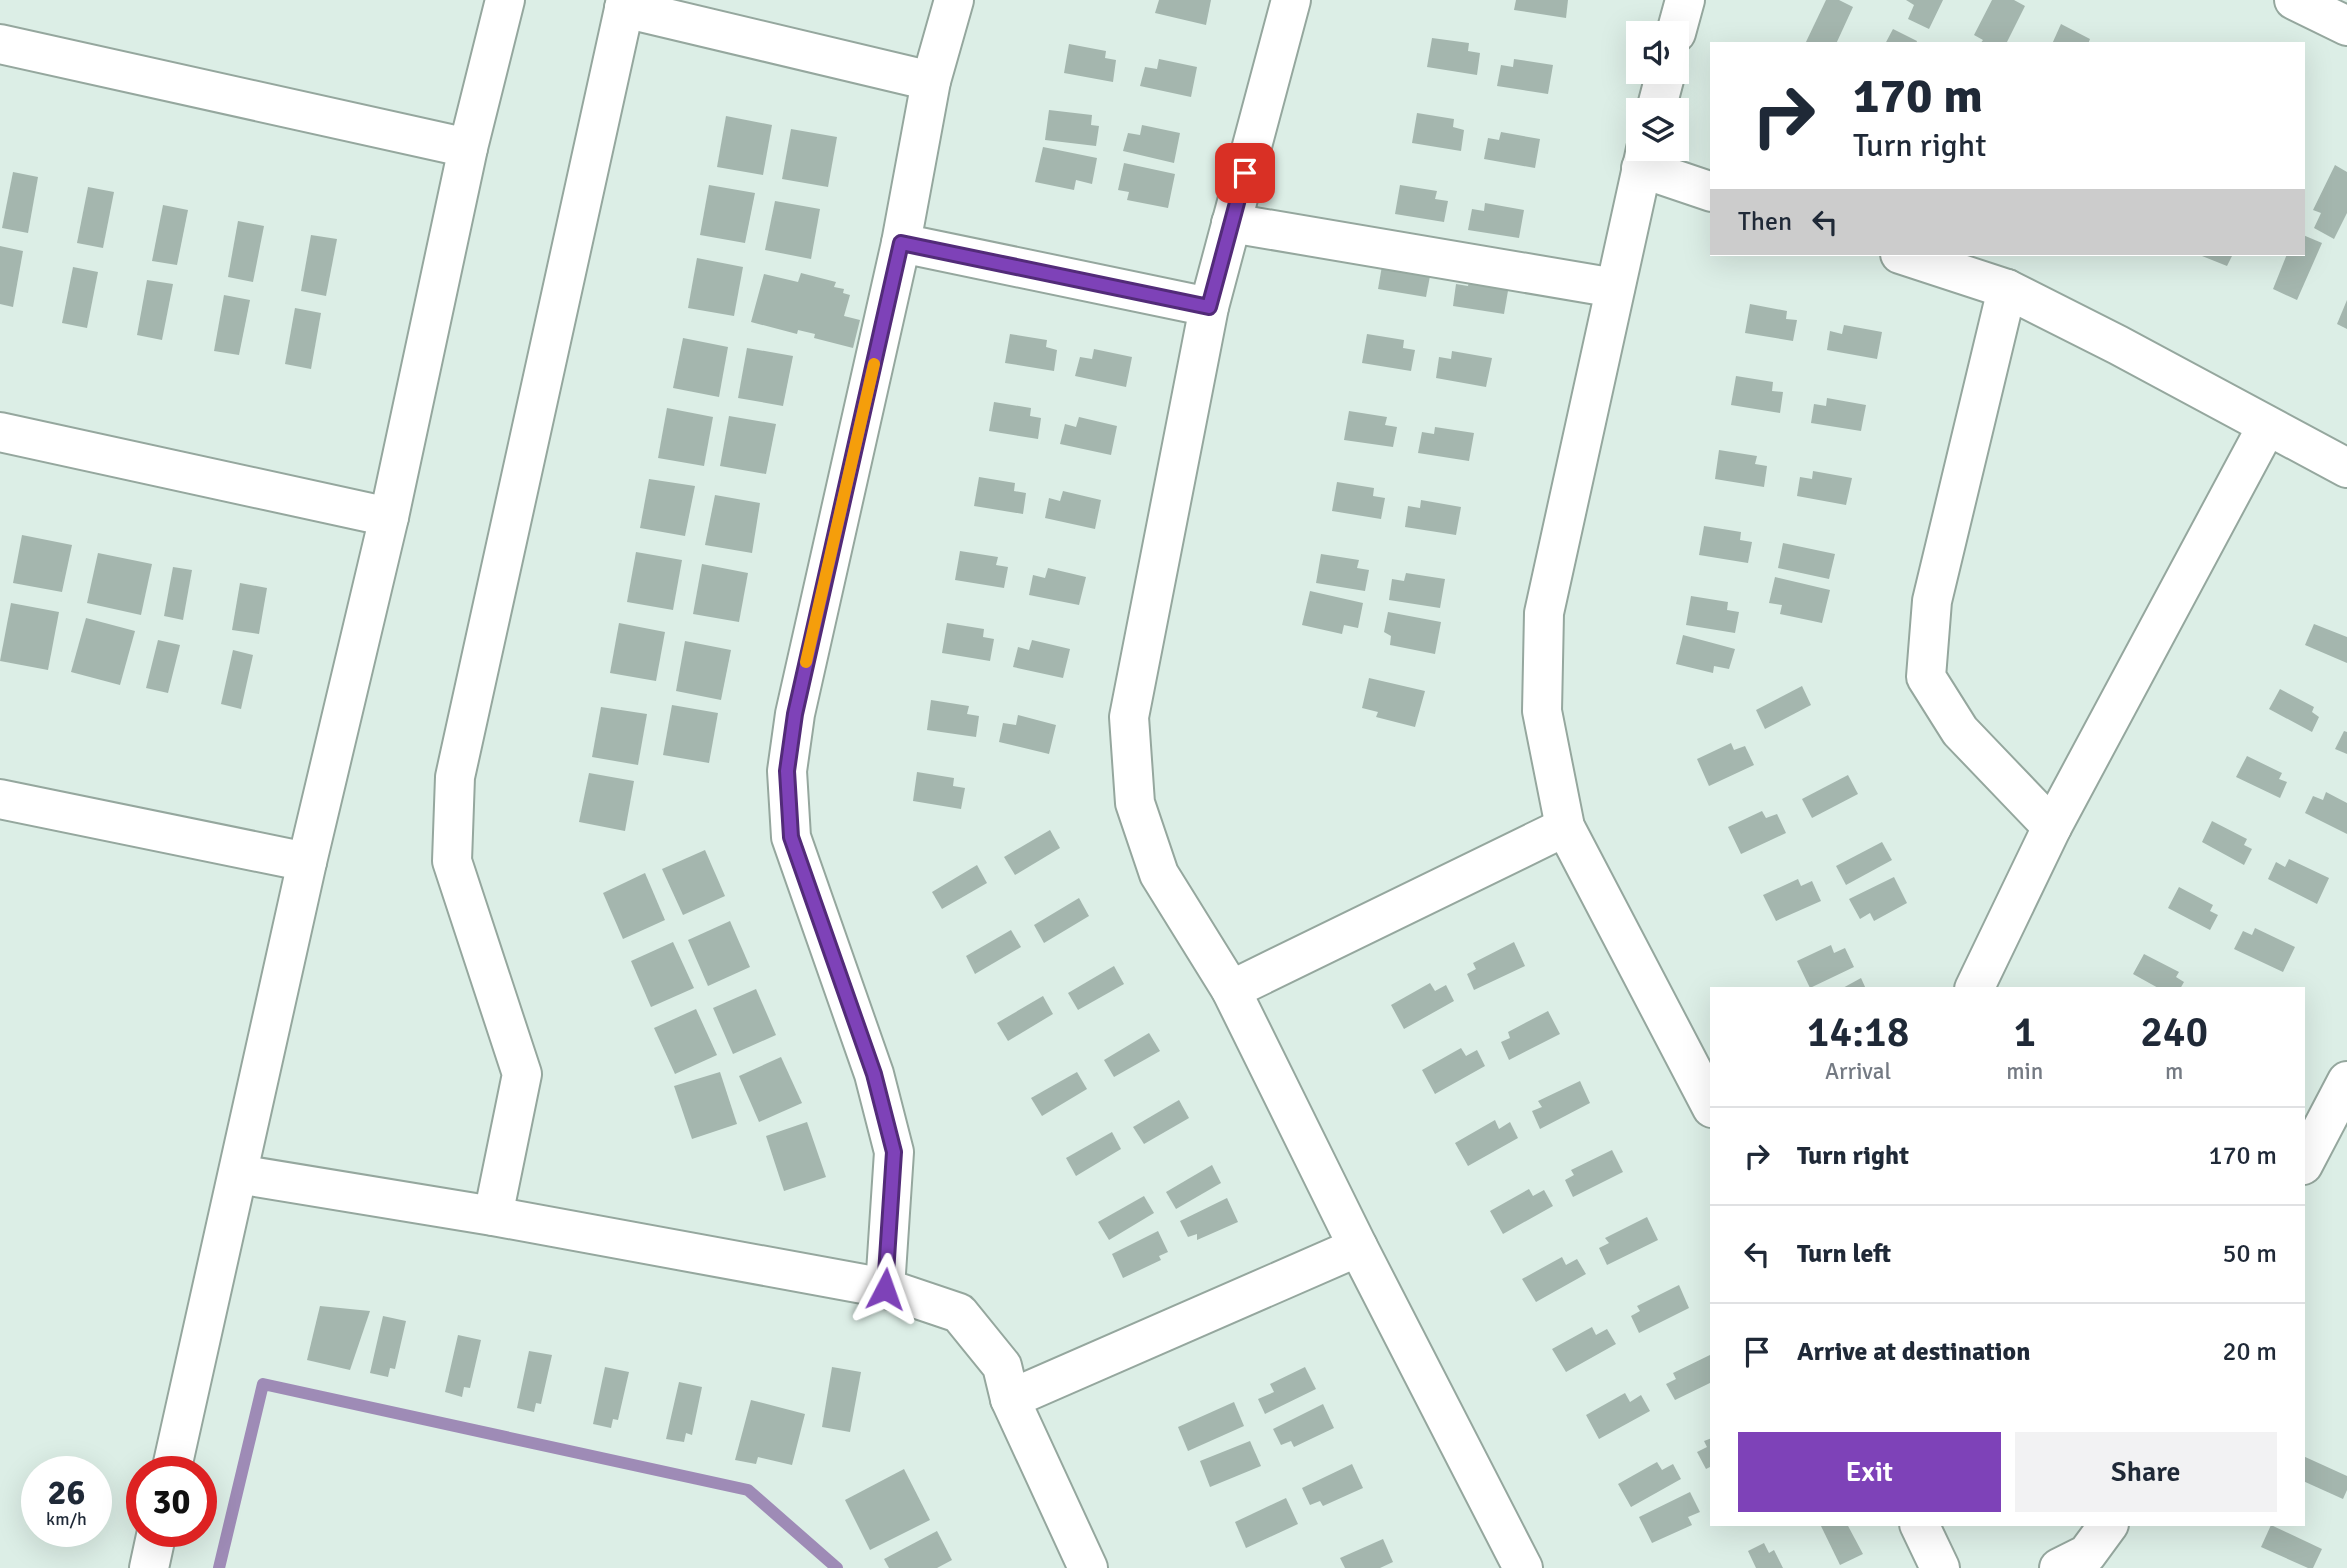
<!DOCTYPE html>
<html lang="en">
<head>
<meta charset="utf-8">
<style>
	body { margin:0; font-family:Signika,sans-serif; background:#f2f2f3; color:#1f2937; height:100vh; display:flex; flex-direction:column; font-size:26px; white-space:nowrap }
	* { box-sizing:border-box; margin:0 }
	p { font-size:23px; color:#747a83 }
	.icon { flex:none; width:38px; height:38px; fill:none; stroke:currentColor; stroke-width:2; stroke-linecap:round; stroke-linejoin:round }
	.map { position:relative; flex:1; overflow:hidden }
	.sheet { position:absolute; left:1710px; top:987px; width:595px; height:539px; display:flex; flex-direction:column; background:#fff; border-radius:0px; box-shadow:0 7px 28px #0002 }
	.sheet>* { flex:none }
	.top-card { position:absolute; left:1710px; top:42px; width:595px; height:214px; border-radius:0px; box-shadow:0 7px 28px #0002; background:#fff; color:#1f2937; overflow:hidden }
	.tools { position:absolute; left:1626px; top:21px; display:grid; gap:14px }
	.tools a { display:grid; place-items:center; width:63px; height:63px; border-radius:0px; background:#fff; box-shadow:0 7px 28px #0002; font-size:35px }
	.speed { position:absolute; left:21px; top:1456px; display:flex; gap:14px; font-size:35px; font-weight:700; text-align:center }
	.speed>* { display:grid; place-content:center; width:91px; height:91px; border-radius:50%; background:#fff; box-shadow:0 7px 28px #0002; line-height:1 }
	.speed small { font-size:18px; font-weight:400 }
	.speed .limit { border:10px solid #d22; background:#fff; color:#111 }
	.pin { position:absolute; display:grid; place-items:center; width:60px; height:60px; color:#fff; margin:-30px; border-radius:14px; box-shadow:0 4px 10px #0006 }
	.me { position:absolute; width:77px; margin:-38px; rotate:4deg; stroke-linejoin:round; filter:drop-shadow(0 0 5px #0008) }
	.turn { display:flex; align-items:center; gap:24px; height:147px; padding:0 28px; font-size:32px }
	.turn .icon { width:91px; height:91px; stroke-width:2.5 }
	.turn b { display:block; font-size:49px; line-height:60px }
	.then { display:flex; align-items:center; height:66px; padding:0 28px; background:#0003; gap:14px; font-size:26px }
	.eta { display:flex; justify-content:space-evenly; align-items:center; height:119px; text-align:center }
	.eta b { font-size:42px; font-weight:600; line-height:49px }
	.action { display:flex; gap:14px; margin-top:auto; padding:14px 28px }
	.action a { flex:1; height:80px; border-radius:0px; background:#7e42b8; color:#fff; font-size:28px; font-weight:600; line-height:80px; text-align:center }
	.action a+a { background:#f2f2f3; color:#1f2937 }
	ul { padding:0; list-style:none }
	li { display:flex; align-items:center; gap:21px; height:98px; padding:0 28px; border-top:2px solid #e0e1e3 }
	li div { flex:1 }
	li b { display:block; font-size:26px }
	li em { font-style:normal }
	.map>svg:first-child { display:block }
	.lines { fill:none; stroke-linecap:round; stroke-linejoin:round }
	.stream { stroke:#9e8bb6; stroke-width:12 }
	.building { fill:#a4b6ae }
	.minor-casing { stroke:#95a79e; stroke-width:42 }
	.tertiary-casing { stroke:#95a79e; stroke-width:42 }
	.minor { stroke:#fff; stroke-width:38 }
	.tertiary { stroke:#fff; stroke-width:38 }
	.route-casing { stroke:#522b78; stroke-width:18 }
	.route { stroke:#7e42b8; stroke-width:12 }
	.slow { stroke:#f59e0b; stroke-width:12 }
</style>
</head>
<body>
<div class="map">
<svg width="2347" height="1568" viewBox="0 0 2347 1568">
	<rect width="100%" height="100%" fill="#dceee6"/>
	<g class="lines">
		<!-- stream -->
		<polyline class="stream" points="219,1568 263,1384 748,1490 837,1568"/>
	</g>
	<!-- building -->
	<g class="building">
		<polygon points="1159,0 1211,0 1206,25 1155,13"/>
		<polygon points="1516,0 1568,0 1566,18 1514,10"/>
		<polygon points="1826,0 1839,0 1853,7 1836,44 1805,44"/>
		<polygon points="1906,0 1943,0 1929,29 1908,19 1914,5"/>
		<polygon points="1992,0 2014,0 2025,6 2006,44 1980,44 1983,40 1974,35"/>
		<polygon points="2061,24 2090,39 2088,44 2052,44"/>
		<polygon points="1893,29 1917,41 1916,44 1885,44"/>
		<polygon points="1432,38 1469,43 1468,51 1480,53 1477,75 1427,67"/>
		<polygon points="1069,44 1106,51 1105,58 1116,60 1113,82 1064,73"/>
		<polygon points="1159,59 1197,67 1191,97 1140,86 1145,67 1157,69"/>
		<polygon points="1514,59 1553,65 1548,94 1497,86 1501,65 1513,67"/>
		<polygon points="1049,110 1092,115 1091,125 1099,126 1096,146 1045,140"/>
		<polygon points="1417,113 1454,119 1453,127 1464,130 1461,151 1412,143"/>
		<polygon points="726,116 772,125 763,175 717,167"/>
		<polygon points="1142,125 1180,133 1174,163 1123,151 1128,133 1140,135"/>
		<polygon points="791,129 837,137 828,187 782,179"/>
		<polygon points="1501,132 1540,139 1535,168 1484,159 1488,138 1499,140"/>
		<polygon points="1043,147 1097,158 1092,184 1076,180 1074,190 1035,182"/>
		<polygon points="1124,163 1175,174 1168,208 1127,200 1129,192 1118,190"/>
		<polygon points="2335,165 2347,172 2347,213 2334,239 2314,228 2321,213 2313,210"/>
		<polygon points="13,172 38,177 28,233 2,228"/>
		<polygon points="709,185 755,193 745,243 700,235"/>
		<polygon points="1400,185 1437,191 1435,199 1448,201 1444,222 1395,214"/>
		<polygon points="88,187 114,192 103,248 77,243"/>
		<polygon points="775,201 820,209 811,259 765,250"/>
		<polygon points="1485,203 1524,210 1519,238 1468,230 1472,209 1484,211"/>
		<polygon points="163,205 188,210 177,265 152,261"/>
		<polygon points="238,221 264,226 253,282 228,277"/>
		<polygon points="311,235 337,239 326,296 301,291"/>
		<polygon points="2303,235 2322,243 2297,300 2273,289 2287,254 2303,254"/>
		<polygon points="0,246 23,251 13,307 0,304"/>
		<polygon points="2203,254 2233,254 2227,266 2202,256"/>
		<polygon points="697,258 743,267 734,316 688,308"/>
		<polygon points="1383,260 1430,276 1426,297 1378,289"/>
		<polygon points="73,267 98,272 87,328 62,323"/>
		<polygon points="801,273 836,282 834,287 844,289 843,293 850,295 844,316 860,320 853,348 814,338 815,334 798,330 797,334 751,322 764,274 798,282"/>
		<polygon points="1470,278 1509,285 1504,314 1453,306 1456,284 1468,286"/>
		<polygon points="147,280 173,284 162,340 137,335"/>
		<polygon points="224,295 250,300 239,355 214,351"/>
		<polygon points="2347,300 2347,329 2337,324"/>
		<polygon points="1750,304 1787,311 1786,319 1797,320 1793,341 1745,333"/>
		<polygon points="295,308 321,313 311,369 285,364"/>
		<polygon points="1844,325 1882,332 1877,359 1827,350 1830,331 1842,334"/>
		<polygon points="1010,334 1047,340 1046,347 1057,350 1054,371 1005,363"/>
		<polygon points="1367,334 1404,340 1403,348 1415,350 1411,371 1362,363"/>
		<polygon points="683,338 728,347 719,397 673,388"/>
		<polygon points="747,348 793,356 783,406 738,398"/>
		<polygon points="1094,349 1132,357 1126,387 1075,376 1080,357 1092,359"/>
		<polygon points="1452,351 1492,358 1486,387 1436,378 1439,357 1451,359"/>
		<polygon points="1736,376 1773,382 1772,391 1783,392 1780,413 1731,405"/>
		<polygon points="1827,398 1866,405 1861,431 1811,423 1814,404 1826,406"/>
		<polygon points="994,402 1031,408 1030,416 1041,418 1038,439 989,431"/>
		<polygon points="667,408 713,417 704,466 658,458"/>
		<polygon points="1349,411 1387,417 1385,425 1397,427 1393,447 1344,440"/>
		<polygon points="729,416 776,424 766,474 720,466"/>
		<polygon points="1079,417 1117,426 1111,455 1060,444 1065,424 1076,427"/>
		<polygon points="1435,427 1474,433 1469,461 1418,453 1422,432 1434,434"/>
		<polygon points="1719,450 1757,456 1755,464 1767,466 1764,487 1715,479"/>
		<polygon points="1813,471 1852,478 1846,505 1797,496 1800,477 1812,479"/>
		<polygon points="979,477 1015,483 1014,491 1026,493 1023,514 974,506"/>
		<polygon points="649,479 695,486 685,536 640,528"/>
		<polygon points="1337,482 1374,488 1373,496 1385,498 1381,519 1332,511"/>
		<polygon points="1063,491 1101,500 1095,529 1045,518 1049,498 1060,501"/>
		<polygon points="715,495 760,503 752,553 705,545"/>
		<polygon points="1421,500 1461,507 1456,535 1405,527 1408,506 1420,508"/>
		<polygon points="1704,526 1741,532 1740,540 1752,542 1748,563 1699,555"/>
		<polygon points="22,535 72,545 62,592 13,583"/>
		<polygon points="1783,543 1835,554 1829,579 1778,568"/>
		<polygon points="960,551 998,557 996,565 1008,567 1004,588 955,580"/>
		<polygon points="636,552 682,560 673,610 627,602"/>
		<polygon points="98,553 152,564 141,615 87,603"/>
		<polygon points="1321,554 1359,560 1357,568 1369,570 1365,591 1316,583"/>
		<polygon points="702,564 748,573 739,622 693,614"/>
		<polygon points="173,567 192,570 183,620 164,616"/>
		<polygon points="1048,568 1086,577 1079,605 1029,595 1033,575 1045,578"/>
		<polygon points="1406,573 1445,579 1440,608 1389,600 1392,579 1404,581"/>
		<polygon points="1775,577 1830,590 1822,623 1780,614 1782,605 1769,603"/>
		<polygon points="240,583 267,588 259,634 232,630"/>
		<polygon points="1310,591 1363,603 1358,628 1344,625 1342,634 1302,625"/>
		<polygon points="1691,596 1728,602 1727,610 1739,612 1735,633 1686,625"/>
		<polygon points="11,603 59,612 48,670 0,661"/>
		<polygon points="1388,612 1441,622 1435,654 1390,645 1391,636 1384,632"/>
		<polygon points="86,618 135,631 120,685 71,672"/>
		<polygon points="619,623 665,632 656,681 610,673"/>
		<polygon points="947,623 984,629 983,637 994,639 990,661 942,653"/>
		<polygon points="2314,624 2347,637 2347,663 2305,645"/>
		<polygon points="1683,635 1735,649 1729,669 1714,666 1713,673 1676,664"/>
		<polygon points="158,640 180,645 168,693 146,688"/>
		<polygon points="1032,640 1070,649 1063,678 1013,667 1018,647 1029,650"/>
		<polygon points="685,641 731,650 721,700 676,691"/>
		<polygon points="233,650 253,655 241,709 221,704"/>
		<polygon points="1369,678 1425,691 1415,727 1376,717 1378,712 1362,708"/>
		<polygon points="1802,686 1811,705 1765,729 1756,710"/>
		<polygon points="2280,689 2314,707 2312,712 2319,717 2312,732 2269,709"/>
		<polygon points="931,700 969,706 967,714 979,716 976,737 927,730"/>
		<polygon points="672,705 718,713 709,763 663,755"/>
		<polygon points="601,707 647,714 638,765 592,757"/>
		<polygon points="1018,715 1056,725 1049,754 999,742 1003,723 1016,725"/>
		<polygon points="2344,731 2347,732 2347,754 2335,749"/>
		<polygon points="1731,743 1734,750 1745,746 1754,765 1709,786 1697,759"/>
		<polygon points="2247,756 2282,773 2279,779 2287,782 2280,798 2236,777"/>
		<polygon points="917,772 954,778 953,786 965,788 961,809 913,801"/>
		<polygon points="589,773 634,781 625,831 579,822"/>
		<polygon points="1848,775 1858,794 1812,818 1802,799"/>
		<polygon points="2326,792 2347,803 2347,834 2305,813 2313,796 2323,800"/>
		<polygon points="1762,811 1766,818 1777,814 1786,833 1741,854 1728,827"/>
		<polygon points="2212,821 2247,839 2244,845 2252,849 2244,865 2202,842"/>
		<polygon points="1050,830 1060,848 1015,875 1004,857"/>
		<polygon points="1882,842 1892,860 1846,885 1836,866"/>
		<polygon points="705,850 725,896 683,915 662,869"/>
		<polygon points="2289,859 2329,878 2317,904 2268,879 2276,862 2285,867"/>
		<polygon points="977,865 987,883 942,909 932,892"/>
		<polygon points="645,873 665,920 623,939 603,893"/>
		<polygon points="1894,877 1907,903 1874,921 1870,913 1860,919 1849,899"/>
		<polygon points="1798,879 1801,886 1812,881 1821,901 1776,921 1763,895"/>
		<polygon points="2179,887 2213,905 2210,911 2218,915 2210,930 2168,908"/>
		<polygon points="1079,898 1089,916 1044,943 1034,925"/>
		<polygon points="730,921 750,967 708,986 688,940"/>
		<polygon points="2255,928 2295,947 2283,972 2234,949 2243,931 2252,935"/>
		<polygon points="1011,930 1021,947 975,974 966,956"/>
		<polygon points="673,942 694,988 651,1007 631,961"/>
		<polygon points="1514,942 1525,966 1474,990 1467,974 1476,969 1473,963"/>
		<polygon points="1831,945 1834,953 1845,948 1854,967 1810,988 1797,961"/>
		<polygon points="2144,954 2179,972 2176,977 2184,982 2180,989 2160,989 2133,974"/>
		<polygon points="1114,966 1124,984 1078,1010 1068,993"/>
		<polygon points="1861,978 1866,989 1841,989"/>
		<polygon points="1430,983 1435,991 1446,985 1454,1001 1404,1029 1391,1005"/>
		<polygon points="756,989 776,1035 733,1054 713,1008"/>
		<polygon points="1043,996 1053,1014 1008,1041 997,1023"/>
		<polygon points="696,1009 717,1055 675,1074 654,1028"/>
		<polygon points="1548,1011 1560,1034 1509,1060 1501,1042 1510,1038 1508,1032"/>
		<polygon points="1149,1033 1160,1051 1114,1077 1104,1060"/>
		<polygon points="1461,1048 1466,1056 1477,1050 1485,1066 1435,1094 1422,1070"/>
		<polygon points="781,1057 802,1103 759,1122 739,1076"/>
		<polygon points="720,1072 737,1124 692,1139 674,1086"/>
		<polygon points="1077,1072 1087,1089 1042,1116 1031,1098"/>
		<polygon points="1580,1081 1590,1103 1540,1129 1532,1111 1542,1107 1538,1101"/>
		<polygon points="1179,1100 1189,1118 1144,1144 1133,1127"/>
		<polygon points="1495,1120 1499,1129 1510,1122 1518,1138 1468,1166 1455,1143"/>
		<polygon points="807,1122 826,1177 784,1191 766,1136"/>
		<polygon points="1112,1132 1121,1149 1076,1176 1066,1158"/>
		<polygon points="1612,1150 1623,1172 1573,1197 1565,1180 1574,1175 1571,1170"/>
		<polygon points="1212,1165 1221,1183 1176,1209 1166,1192"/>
		<polygon points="1529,1189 1533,1196 1544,1190 1553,1206 1503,1234 1490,1211"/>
		<polygon points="1144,1196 1154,1213 1109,1240 1098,1222"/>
		<polygon points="1227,1198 1238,1222 1197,1240 1197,1234 1188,1237 1180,1221"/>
		<polygon points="1647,1217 1658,1240 1607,1265 1599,1248 1609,1243 1605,1238"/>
		<polygon points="1158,1231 1168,1252 1159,1256 1161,1260 1123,1278 1112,1254"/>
		<polygon points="1562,1257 1566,1265 1577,1259 1586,1274 1536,1302 1522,1279"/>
		<polygon points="1679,1285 1689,1308 1639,1333 1631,1316 1640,1311 1637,1306"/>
		<polygon points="320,1306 370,1311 350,1370 307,1360"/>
		<polygon points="383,1316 406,1321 395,1369 390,1368 388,1377 370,1373"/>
		<polygon points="1592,1327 1596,1335 1607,1329 1616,1344 1566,1372 1552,1349"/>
		<polygon points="458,1335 481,1340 470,1388 464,1387 462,1397 445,1392"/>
		<polygon points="529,1351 552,1355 541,1404 536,1403 534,1412 517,1408"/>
		<polygon points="1712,1354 1712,1382 1675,1400 1666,1384 1676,1379 1673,1373"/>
		<polygon points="605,1367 629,1372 618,1420 613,1419 611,1428 593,1424"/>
		<polygon points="832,1367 861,1372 850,1432 822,1427"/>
		<polygon points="1305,1367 1316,1389 1265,1414 1258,1399 1274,1392 1270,1384"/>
		<polygon points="679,1382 702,1387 692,1435 686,1433 684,1442 666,1439"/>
		<polygon points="1625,1393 1630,1402 1641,1395 1650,1411 1599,1439 1586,1415"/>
		<polygon points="751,1400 805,1414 792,1465 758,1457 756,1464 735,1460"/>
		<polygon points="1234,1402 1244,1426 1188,1451 1178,1427"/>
		<polygon points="1323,1404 1334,1428 1294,1447 1291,1441 1281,1445 1273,1429"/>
		<polygon points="1712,1438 1712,1466 1706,1469 1697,1452 1707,1447 1704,1441"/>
		<polygon points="1250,1441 1261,1466 1210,1487 1200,1461"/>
		<polygon points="2303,1456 2347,1476 2347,1490 2343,1499 2303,1481"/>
		<polygon points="1657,1462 1662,1470 1673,1464 1681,1479 1631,1507 1618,1484"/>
		<polygon points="1352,1464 1363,1488 1323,1506 1320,1501 1310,1505 1302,1488"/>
		<polygon points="904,1469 930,1520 870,1550 845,1500"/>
		<polygon points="1690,1492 1700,1512 1688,1517 1692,1525 1652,1543 1639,1517"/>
		<polygon points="1286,1498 1298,1524 1246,1548 1235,1522"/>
		<polygon points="1820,1524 1847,1524 1863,1554 1840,1565"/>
		<polygon points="2271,1525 2322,1549 2313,1568 2308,1568 2261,1547"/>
		<polygon points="937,1531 952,1560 937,1568 889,1568 884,1559"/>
		<polygon points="1383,1539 1393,1562 1380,1568 1345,1568 1340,1558"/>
		<polygon points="1764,1543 1769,1553 1774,1550 1783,1568 1756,1568 1748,1551"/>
	</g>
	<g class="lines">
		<defs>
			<g id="minor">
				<polyline points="1291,0 1209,307 1129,717 1135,803 1159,874 1231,990 1358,1247 1523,1568"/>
				<polyline points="2294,0 2347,26"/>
				<polyline points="624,8 931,81"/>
				<polyline points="1676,33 1685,0"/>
				<polyline points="0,44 468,148"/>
				<polyline points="1656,110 1666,72"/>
				<polyline points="1646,149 1544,613 1542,711 1565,827 1712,1108"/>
				<polyline points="1641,168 1712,192"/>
				<polyline points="1231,223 1615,288"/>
				<polyline points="901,243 1209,307"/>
				<polyline points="1900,254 2007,289 2118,345 2347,468"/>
				<polyline points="2007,289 1932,601 1926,677 1960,731 2052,827"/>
				<polyline points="0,432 389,517"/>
				<polyline points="0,799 307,862"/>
				<polyline points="1974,989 2052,827 2267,426"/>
				<polyline points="1231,990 1565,827"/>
				<polyline points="2303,1165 2347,1081"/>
				<polyline points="238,1174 493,1216 885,1288 959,1313 1002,1366 1010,1399 1088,1568"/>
				<polyline points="493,1216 522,1074 452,861 455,777 626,0"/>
				<polyline points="885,1288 894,1152 874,1074 791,837 787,771 795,714 901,243 931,81 954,0"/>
				<polyline points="1010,1399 1358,1247"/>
				<polyline points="1919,1524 1940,1568"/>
				<polyline points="2059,1568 2087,1554 2109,1524"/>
			</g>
			<g id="tertiary">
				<polyline points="171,1472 307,862 389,517 468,148 505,0"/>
				<polyline points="149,1568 157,1531"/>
			</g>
		</defs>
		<!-- minor casing -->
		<use href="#minor" class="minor-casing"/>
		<!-- tertiary casing -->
		<use href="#tertiary" class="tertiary-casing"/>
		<!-- minor -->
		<use href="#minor" class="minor"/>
		<!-- tertiary -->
		<use href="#tertiary" class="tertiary"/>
	</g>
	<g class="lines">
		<defs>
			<polyline id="route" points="885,1289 894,1152 874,1074 791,837 787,771 795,714 901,243 1209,307 1245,173"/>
		</defs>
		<!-- route casing -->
		<use href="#route" class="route-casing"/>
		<!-- route -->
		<use href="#route" class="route"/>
		<!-- slow -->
		<polyline class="slow" points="806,662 874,364"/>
	</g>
</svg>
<div class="tools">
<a><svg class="icon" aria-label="sound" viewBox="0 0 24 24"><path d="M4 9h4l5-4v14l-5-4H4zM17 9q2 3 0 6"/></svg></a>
<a><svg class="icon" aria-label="layers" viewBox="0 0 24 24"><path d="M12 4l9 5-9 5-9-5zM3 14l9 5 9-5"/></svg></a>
</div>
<div class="speed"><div>26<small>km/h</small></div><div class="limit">30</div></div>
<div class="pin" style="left:1245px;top:173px;background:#d93025"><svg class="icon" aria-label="arrive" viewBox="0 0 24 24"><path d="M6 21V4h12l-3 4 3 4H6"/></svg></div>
<svg class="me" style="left:885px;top:1289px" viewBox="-20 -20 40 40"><path d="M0-17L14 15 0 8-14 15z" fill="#7e42b8" stroke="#fff" stroke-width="4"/></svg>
<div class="top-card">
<div class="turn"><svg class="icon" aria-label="right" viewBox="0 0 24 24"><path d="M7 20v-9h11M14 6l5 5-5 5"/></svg><div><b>170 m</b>Turn right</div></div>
<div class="then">Then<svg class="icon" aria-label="left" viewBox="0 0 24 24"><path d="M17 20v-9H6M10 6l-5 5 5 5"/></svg></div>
</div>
<section class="sheet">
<div class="eta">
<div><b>14:18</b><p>Arrival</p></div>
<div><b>1</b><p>min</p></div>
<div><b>240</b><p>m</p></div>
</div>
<ul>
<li><svg class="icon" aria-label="right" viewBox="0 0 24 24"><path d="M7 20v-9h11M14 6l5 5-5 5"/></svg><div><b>Turn right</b></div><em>170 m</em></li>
<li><svg class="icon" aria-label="left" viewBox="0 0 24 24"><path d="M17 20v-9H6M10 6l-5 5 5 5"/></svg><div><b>Turn left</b></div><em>50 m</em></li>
<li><svg class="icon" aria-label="arrive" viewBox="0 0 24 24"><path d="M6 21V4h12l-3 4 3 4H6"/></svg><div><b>Arrive at destination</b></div><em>20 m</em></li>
</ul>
<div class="action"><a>Exit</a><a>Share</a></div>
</section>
</div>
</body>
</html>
